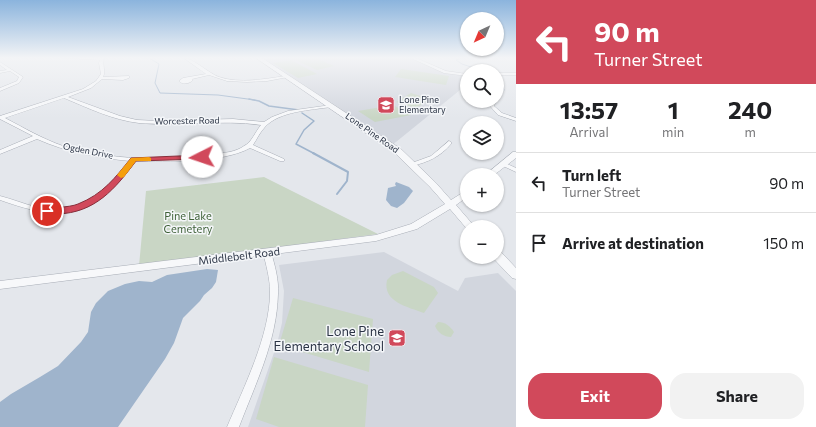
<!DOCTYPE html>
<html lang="en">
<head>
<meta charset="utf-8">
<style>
	body { margin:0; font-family:Commissioner,sans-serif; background:#f2f2f2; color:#202124; height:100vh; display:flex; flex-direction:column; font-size:15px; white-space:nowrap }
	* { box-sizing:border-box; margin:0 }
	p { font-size:13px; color:#757577 }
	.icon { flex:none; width:22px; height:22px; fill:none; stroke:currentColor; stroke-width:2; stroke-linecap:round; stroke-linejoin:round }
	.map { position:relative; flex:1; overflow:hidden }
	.details { display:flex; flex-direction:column; background:#fff; width:300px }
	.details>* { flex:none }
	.hud { background:#d1495b; color:#fff; overflow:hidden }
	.needle { width:26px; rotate:224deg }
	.buttons { position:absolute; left:460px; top:12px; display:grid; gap:8px }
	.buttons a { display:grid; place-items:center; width:44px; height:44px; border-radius:50%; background:#fff; box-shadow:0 1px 3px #0004; font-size:20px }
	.pin { position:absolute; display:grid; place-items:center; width:34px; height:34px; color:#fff; margin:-17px; border:2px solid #fff; border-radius:50%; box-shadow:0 1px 4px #0007 }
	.me { position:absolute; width:44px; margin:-22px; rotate:266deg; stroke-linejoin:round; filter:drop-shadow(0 0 3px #0008) }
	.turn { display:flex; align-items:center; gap:14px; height:84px; padding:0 12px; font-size:18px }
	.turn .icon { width:52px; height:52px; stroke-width:2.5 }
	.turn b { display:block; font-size:28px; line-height:34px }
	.eta { display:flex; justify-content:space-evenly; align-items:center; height:68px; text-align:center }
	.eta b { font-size:24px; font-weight:700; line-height:28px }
	.cta { display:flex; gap:8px; margin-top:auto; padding:8px 12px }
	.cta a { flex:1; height:46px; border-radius:16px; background:#d1495b; color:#fff; font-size:16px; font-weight:700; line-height:46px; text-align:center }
	.cta a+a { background:#f2f2f2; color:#202124 }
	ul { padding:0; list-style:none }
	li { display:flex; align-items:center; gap:12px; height:60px; padding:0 12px; border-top:1px solid #e0e0e0 }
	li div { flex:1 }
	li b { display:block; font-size:15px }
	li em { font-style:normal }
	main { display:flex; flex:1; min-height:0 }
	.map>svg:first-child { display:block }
	.built { fill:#d2d6de }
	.green { fill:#c9d6c5 }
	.water { fill:#9fb4cc }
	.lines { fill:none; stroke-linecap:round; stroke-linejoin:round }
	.stream-far2 { stroke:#9fb4cc; stroke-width:1 }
	.stream-far1 { stroke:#9fb4cc; stroke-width:1.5 }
	.stream { stroke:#9fb4cc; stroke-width:2 }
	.minor-casing { stroke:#a9aeb7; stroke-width:1 }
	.tertiary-casing { stroke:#a9aeb7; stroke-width:1 }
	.minor { fill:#f7f8fa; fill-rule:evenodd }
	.tertiary { fill:#f7f8fa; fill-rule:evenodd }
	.route { fill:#d1495b; stroke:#882f3b }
	.slow { fill:#f59e0b }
	.labels { text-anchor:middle; stroke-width:3; stroke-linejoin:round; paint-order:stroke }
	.far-poi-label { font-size:9px; fill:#2b3445; stroke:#f4f6f9; text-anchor:start }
	.far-street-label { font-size:9px; fill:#2b3445; stroke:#f4f6f9 }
	.park-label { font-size:11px; fill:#3f6138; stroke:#f4f6f9 }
	.street-label { font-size:11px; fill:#2b3445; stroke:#f4f6f9 }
	.near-poi-label { font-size:13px; fill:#2b3445; stroke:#f4f6f9; text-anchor:end }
</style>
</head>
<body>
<main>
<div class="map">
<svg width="516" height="427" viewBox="0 0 516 427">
	<rect width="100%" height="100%" fill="#e4e7ec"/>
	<!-- built -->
	<g class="built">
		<polygon points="410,58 438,71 467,77 467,82 460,90 391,146 257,59"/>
		<polygon points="384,252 458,291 465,278 498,273 516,291 516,427 248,427 277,344 282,323 284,291 279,265"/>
	</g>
	<!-- green -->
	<g class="green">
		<polygon points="302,58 316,58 334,66 317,70 295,60"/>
		<polygon points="291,60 317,74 298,78 273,63"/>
		<polygon points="401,69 449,76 446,85 395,77"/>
		<polygon points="411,93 430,99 416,108 396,102"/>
		<polygon points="393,105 411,115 375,122 358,111"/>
		<polygon points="264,177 378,234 139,266 146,191"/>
		<path d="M403,271L434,287L438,293L424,313C408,307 382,302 387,280L392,275Z"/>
		<polygon points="293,298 373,319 369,372 279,345"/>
		<path d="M438,322C445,322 450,326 454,332L451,337C444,337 438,333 435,326Z"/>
		<polygon points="274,357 368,385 365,427 279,427 256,419"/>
	</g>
	<!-- water -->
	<g class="water">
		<polygon points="396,182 409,187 413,191 404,203 397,208 391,206 386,200 388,188 396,186 395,184"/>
		<polygon points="207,269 218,270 216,282 212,288 204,295 200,301 183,318 174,343 165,359 118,427 0,427 0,402 11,394 40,377 58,366 81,342 88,332 91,312 96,303 108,291 125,284 139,281 152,282 167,275"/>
	</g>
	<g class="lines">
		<!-- stream-far2 -->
		<g class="stream-far2">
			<polyline points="149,58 159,64 155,83 160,93 218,95 255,100"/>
			<polyline points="461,58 456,60 462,64 483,71"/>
			<polyline points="497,80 502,84 504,90"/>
		</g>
		<!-- stream-far1 -->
		<g class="stream-far1">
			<polyline points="249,99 259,101 269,106 299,110"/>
			<polyline points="302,113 314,121 304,130 296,144 315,154"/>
		</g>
		<!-- stream -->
		<polyline class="stream" points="313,153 348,172 347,181 337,194"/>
		<defs>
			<g id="minor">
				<path d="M66,58H104C102,65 106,71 103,77L129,76V78L123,80L102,79L91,88L68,97L120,116L137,120L159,121L233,119L264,122L272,117L288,111L331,105L333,106L331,107C312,110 279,111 265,127C260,132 257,139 253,145L284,159V161H280L250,148C223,163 166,162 136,161C91,218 68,224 0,200V196C12,199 24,204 36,207C81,217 103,193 130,161C98,158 66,152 37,139L0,154V150L33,136L0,119V116L83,89L96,81L101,74L99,63L100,60ZM64,98C88,108 113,120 139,123C180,127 220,119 261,125C255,132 252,142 244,146C236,152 224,153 215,154C168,162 109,160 63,146C43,139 24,128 5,118Z"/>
				<path d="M184,58C193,58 208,73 219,77C240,84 264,79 286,76L288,77L267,81L247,82L227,81L209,75L192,79L193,80C189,84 183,85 179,81L183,78L206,74Z"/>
				<polygon points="411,58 416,58 446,71 467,74 467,76 444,73"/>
				<polygon points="0,62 23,77 19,83 0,91 0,88 17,81 19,77 10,71 0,73 0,71 7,70 0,65"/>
				<rect x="497" y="73" width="19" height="2"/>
				<polygon points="497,83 499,84 502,91 499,98 497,98 498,91"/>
				<polygon points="492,101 496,101 494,106 502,113 516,118 516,121 498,115 490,106"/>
				<path d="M449,141L451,142V144C440,157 428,162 412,166L409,164L431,156Z"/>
				<polygon points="503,162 516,168 516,172 501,165 501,163"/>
				<path d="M267,249L270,250L271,252C275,266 279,280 278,294C277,341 255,385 239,427H227C244,387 270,335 270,292C270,278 266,265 263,252L264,250Z"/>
			</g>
			<g id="tertiary">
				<polygon points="256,58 262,58 401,149 436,183 451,200 467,190 467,197 456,205 475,227 467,227 467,229 450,209 417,229 376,241 0,289 0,281 376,235 411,224 445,204 430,187 395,153"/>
				<polygon points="513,152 516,152 516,158 494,175 485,175"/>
				<polygon points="497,251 501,252 516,268 516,279 512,278 493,258 497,257"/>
			</g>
		</defs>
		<!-- minor casing -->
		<use href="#minor" class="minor-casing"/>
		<!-- tertiary casing -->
		<use href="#tertiary" class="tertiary-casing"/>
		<!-- minor -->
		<use href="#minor" class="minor"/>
		<!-- tertiary -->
		<use href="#tertiary" class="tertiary"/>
	</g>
	<!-- sky -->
	<linearGradient id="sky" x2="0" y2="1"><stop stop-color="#8bb4dd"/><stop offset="0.49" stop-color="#f3f4f6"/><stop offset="1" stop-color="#f3f4f6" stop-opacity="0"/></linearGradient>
	<rect width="516" height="118" fill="url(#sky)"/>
	<!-- route -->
	<path class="route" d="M202,155H204V159L136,161C115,189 95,213 57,214C52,214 46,215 43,211C47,207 69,208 78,204C103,194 115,178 131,158Z"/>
	<!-- slow -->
	<polygon class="slow" points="149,157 151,158 151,161 136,161 124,177 121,178 117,175 131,158"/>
	<!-- icons -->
	<defs>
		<symbol id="school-square" viewBox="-11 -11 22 22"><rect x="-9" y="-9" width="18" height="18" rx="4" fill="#d1495b" stroke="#f4f6f9"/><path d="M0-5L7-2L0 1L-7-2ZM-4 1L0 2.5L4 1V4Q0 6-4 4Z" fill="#fff"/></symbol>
	</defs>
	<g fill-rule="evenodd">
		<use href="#school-square" x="376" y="95" width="20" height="20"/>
		<use href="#school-square" x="387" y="328" width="20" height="20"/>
	</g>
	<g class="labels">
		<!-- far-poi labels -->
		<g class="far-poi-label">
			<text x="399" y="103">Lone Pine<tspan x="399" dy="10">Elementary</tspan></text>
		</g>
		<!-- far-street labels -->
		<g class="far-street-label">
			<text transform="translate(187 121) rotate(-1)" y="3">Worcester Road</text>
			<text transform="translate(372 133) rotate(35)" y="3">Lone Pine Road</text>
			<text transform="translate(88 151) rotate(11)" y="3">Ogden Drive</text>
		</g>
		<!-- park labels -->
		<g class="park-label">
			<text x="188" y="220">Pine Lake<tspan x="188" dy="13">Cemetery</tspan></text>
		</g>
		<!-- street labels -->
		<g class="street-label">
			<text transform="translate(239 256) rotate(-7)" y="4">Middlebelt Road</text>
		</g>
		<!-- near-poi labels -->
		<g class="near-poi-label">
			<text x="384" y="336">Lone Pine<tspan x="384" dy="15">Elementary School</tspan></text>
		</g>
	</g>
</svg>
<div class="buttons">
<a><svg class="needle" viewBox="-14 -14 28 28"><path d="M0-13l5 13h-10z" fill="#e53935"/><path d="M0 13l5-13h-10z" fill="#757577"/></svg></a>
<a><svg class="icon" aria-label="search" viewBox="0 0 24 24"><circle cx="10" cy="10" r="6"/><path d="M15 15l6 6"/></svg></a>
<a><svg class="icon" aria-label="layers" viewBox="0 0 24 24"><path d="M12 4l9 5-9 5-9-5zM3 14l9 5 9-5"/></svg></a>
<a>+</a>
<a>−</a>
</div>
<div class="pin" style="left:47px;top:211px;background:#d93025"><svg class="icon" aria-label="arrive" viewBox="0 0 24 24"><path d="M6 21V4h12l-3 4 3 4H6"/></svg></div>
<svg class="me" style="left:202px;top:157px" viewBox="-20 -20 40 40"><circle r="19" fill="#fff"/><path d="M0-13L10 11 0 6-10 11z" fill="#d1495b"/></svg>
</div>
<section class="details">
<div class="hud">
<div class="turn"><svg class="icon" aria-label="left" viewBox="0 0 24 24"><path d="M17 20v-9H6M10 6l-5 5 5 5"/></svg><div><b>90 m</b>Turner Street</div></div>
</div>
<div class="eta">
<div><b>13:57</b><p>Arrival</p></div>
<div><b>1</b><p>min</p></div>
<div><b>240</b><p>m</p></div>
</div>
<ul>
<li><svg class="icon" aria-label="left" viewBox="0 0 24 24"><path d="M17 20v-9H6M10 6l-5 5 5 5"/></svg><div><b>Turn left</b><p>Turner Street</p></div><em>90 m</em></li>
<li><svg class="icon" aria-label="arrive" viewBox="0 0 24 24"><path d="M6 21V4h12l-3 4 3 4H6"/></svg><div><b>Arrive at destination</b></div><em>150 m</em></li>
</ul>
<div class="cta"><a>Exit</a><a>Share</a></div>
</section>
</main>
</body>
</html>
